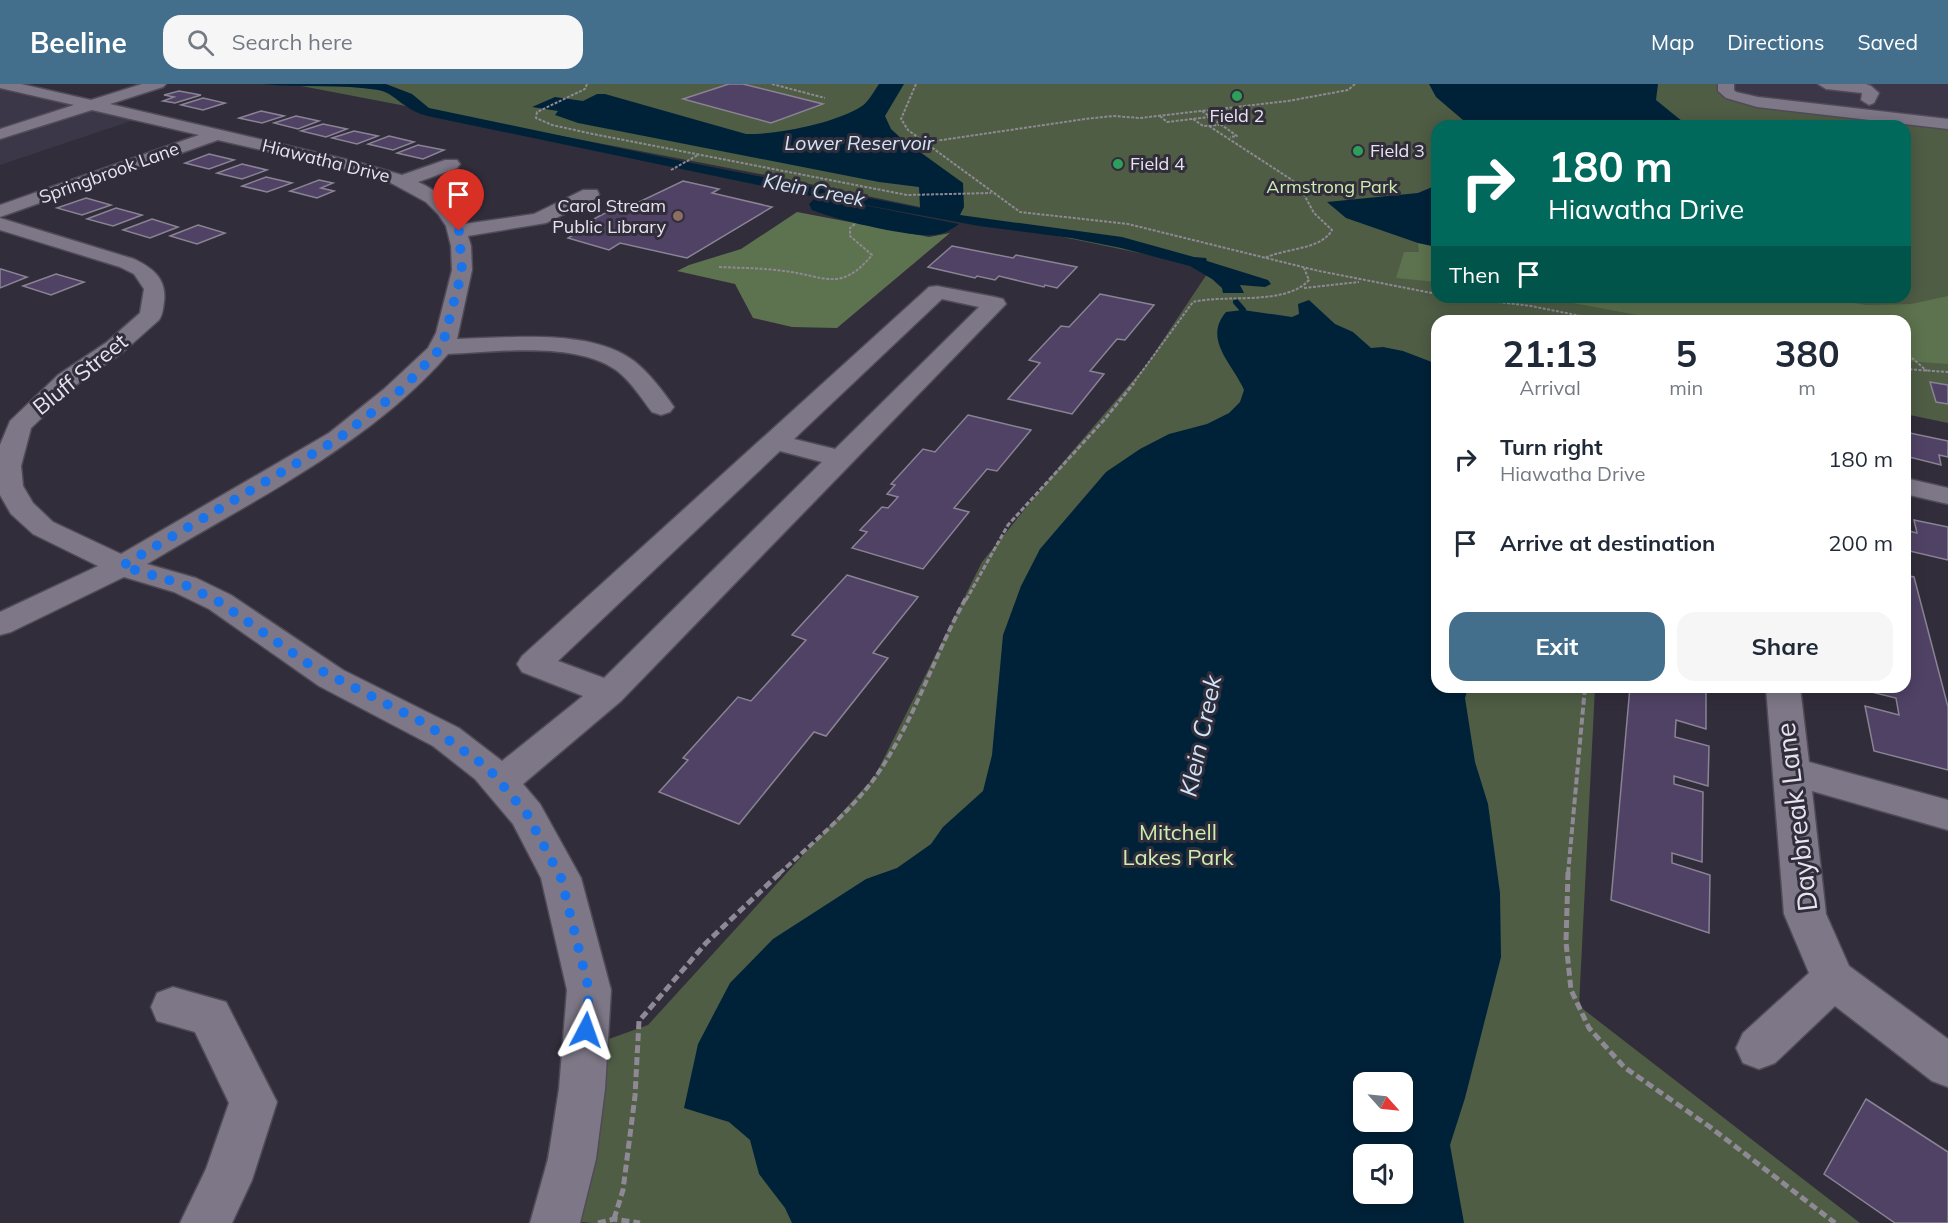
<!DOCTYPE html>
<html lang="en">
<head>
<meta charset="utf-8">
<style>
	body { margin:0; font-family:Mulish,sans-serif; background:#f6f6f7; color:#1f2937; height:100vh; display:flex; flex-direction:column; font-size:22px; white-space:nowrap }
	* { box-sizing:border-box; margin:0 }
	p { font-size:20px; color:#747a83 }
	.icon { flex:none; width:33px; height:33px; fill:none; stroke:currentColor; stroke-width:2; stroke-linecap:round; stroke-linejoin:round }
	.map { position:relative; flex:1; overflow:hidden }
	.details { position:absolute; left:1431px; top:231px; width:480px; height:378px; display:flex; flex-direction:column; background:#fff; border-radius:18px; box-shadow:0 3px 15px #0003 }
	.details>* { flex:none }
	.hud { position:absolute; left:1431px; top:36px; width:480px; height:183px; border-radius:18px; box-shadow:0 3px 15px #0003; background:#00695c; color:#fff; overflow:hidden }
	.needle { width:39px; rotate:117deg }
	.fabs { position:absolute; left:1353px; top:988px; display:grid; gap:12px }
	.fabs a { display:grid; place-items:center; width:60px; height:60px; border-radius:12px; background:#fff; box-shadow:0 3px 15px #0003; font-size:30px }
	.pin { position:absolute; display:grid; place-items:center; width:51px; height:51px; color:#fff; margin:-62px -26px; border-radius:50% 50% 50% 0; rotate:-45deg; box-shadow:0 0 6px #0007 }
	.pin .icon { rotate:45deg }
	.me { position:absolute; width:66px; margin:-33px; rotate:4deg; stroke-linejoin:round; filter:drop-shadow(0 0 4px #0008) }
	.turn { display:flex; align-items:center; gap:21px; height:126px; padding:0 18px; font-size:27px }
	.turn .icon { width:78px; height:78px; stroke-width:2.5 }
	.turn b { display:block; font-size:42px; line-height:51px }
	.then { display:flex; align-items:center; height:57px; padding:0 18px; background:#0003; gap:12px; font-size:22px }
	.eta { display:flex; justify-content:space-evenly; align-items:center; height:102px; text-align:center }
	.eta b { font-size:36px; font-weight:700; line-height:42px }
	.primary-button { display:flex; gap:12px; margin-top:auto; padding:12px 18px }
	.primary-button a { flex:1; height:69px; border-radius:18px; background:#436e8c; color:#fff; font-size:24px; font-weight:700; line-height:69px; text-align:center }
	.primary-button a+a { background:#f6f6f7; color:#1f2937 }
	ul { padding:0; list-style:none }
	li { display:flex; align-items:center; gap:18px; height:84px; padding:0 18px }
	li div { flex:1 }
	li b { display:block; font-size:22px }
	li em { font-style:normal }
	header { display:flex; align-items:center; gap:36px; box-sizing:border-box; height:84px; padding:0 30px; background:#436e8c; color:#fff }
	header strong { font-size:28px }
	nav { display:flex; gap:33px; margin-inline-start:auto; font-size:21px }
	.search { width:420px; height:54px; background:#f6f6f7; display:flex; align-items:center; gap:15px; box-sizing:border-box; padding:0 21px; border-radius:18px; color:#747a83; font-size:22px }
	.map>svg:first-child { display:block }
	.built { fill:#3c3649 }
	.green { fill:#4f5d45; fill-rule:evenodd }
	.forest { fill:#5d724e }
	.water { fill:#002239; fill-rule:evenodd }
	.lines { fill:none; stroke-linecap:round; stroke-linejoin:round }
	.stream { stroke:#002239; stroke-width:6 }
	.building { fill:#504265; stroke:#898394; stroke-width:1.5 }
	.minor-casing { stroke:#504b57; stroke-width:3 }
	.path-far3 { stroke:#8e8995; stroke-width:2; stroke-dasharray:3 1.5; stroke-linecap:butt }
	.path-far2 { stroke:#8e8995; stroke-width:3; stroke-dasharray:5 2; stroke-linecap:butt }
	.path-far1 { stroke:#8e8995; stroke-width:4; stroke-dasharray:7 3; stroke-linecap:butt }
	.path { stroke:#8e8995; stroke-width:5; stroke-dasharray:8 4; stroke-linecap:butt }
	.minor { fill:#7d7787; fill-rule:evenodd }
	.route { stroke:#1a73e8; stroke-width:10; stroke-dasharray:0 18 }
	.leisure-dot { fill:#2e9e5b; stroke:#322d3b; stroke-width:2 }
	.education-dot { fill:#8d6e63; stroke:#322d3b; stroke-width:2 }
	.labels { text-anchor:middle; stroke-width:6; stroke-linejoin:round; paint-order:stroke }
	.far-poi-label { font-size:18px; fill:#e8e4ee; stroke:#322d3b; text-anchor:start }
	.far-street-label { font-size:18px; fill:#e8e4ee; stroke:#322d3b }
	.far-park-label { font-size:18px; fill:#cbeeb1; stroke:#322d3b }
	.far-water-label { font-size:20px; font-style:italic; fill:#cee6f8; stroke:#322d3b }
	.street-label { font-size:22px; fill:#e8e4ee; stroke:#322d3b }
	.park-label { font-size:22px; fill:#cbeeb1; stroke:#322d3b }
	.water-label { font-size:24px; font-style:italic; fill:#cee6f8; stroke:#322d3b }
	.near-street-label { font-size:27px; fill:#e8e4ee; stroke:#322d3b }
</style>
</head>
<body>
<header>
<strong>Beeline</strong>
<div class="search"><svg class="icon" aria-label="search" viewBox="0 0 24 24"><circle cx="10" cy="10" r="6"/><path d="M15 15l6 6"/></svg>Search here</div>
<nav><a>Map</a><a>Directions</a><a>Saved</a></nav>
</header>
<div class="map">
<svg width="1948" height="1139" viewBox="0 0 1948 1139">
	<rect width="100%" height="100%" fill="#322d3b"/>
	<!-- built -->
	<g class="built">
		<polygon points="1730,0 1948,0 1948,38 1737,12"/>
		<polygon points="0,2 140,34 0,81"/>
	</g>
	<!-- green -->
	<path class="green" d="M291,0H1726L1731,11L1948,40V339L1905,330V237H1437V603H1595L1579,922L1860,1139H592L535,1133L567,970L648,941L875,692L982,478L1064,377L1147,280L1211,184L781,94ZM1437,42H1905V213H1437ZM1364,999H1402V1038H1364ZM1364,1071H1402V1110H1364Z"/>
	<!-- forest -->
	<g class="forest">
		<polygon points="797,128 929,153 950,149 837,244 792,243 753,234 735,200 677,187 689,181 741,165"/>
		<polygon points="1418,159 1437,163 1437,198 1396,194 1404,168 1419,168"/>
		<polygon points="1948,212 1948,280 1905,277 1905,237 1669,237 1541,213 1812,213 1867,221 1911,220"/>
	</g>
	<!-- water -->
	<g class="water">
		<path d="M262,0H386L412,10L429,24L681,77L920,124L919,103L879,98L578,39L555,31L558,27L532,23L555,13L583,17L597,10H605L746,50C776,51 836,39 862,22C869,17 874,7 879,0H904L885,32L891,45L902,55L963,99L964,123L960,131L1122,153L1194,173L1206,174L1207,177L1268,196L1271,200L1265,203L1240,201L1244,209H1223L1222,204L1212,195L1190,182L1121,164L1071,154L979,142L833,115L959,140C951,146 944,150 933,151C909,153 836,136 812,126L809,120L816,113L432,33C422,31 414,28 406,22C396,16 390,8 378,6C341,0 300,4 262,0Z"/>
		<polygon points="1429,0 1658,0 1656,16 1688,42 1470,42 1436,13"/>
		<polygon points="1437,101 1437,163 1418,159 1346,134 1327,118 1418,109"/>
		<path d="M1309,216L1335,240L1353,248L1371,264L1383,263L1403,267L1437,280V298L1433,303L1437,309V603H1468L1465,614L1475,678L1488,720L1500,809L1501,873L1465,1014L1450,1061L1464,1139H792L785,1124L759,1090L750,1056L729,1038L684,1024L698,960L730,899L773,855L866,795L897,784L931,760L943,743L983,707L992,671L1003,551L1021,502L1040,465L1106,388L1140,365L1169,350L1207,340L1229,329L1240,318L1244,306C1234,281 1202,256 1226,228L1243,226L1292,233L1299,230L1298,220ZM1364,999H1402V1038H1364ZM1364,1071H1402V1110H1364Z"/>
	</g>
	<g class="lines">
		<!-- stream -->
		<polyline class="stream" points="1236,218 1243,226"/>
	</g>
	<!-- building -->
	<g class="building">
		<polygon points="729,0 743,0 823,20 771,39 683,15"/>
		<polygon points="179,7 201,11 175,19 163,17 174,13 164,11"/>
		<polygon points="203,14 225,19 203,26 181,21"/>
		<polygon points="261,27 284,32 262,39 239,34"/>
		<polygon points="296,32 319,37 298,45 274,39"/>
		<polygon points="323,40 347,45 326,53 301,47"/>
		<polygon points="354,47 378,52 357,60 332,54"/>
		<polygon points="389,52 414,58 393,66 368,60"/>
		<polygon points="418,61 444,66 423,75 397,69"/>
		<polygon points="209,70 234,76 209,85 185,79"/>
		<polygon points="242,80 267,86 242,95 217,89"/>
		<polygon points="266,93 292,99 267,108 242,102"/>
		<polygon points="319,96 333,99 321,104 334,107 317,114 290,107"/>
		<polygon points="683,97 719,105 712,109 772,123 687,174 620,159 609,166 568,154 596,138 590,137 609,127 616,129"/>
		<polygon points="86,114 111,121 82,131 57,124"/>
		<polygon points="116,124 142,131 113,142 87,135"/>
		<polygon points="152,135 178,143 150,154 123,146"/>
		<polygon points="198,141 225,149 197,160 170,152"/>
		<polygon points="952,162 1013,174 1016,171 1077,183 1057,204 1045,201 1044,203 999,192 995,196 977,192 975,194 928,183"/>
		<polygon points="0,185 1,185 27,193 0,204"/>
		<polygon points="56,190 84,198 51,211 23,202"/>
		<polygon points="1100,210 1154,221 1125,256 1117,255 1090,287 1104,290 1072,330 1008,315 1040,279 1029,276 1061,242 1069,243"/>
		<polygon points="1930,298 1948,301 1948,320 1936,318"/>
		<polygon points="968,331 1031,346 997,387 987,385 954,424 969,428 923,485 852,464 867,448 860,446 882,423 888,424 898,413 887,410 895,401 891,400 923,365 935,368"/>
		<polygon points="1905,348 1948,357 1948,373 1939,371 1941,381 1905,372"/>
		<polygon points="1914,436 1948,443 1948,476 1905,466 1905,446 1917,449"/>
		<polygon points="847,491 918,513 873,569 888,574 826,652 814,648 739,740 659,708 688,676 683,674 738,613 751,617 806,556 792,551"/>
		<polygon points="1905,491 1914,493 1948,623 1948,686 1874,667 1865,622 1899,631 1896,614 1863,606 1863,603 1905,603"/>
		<polygon points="1630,603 1706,603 1706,645 1676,636 1675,653 1709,662 1708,702 1674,692 1674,700 1703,708 1702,778 1672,769 1672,779 1710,791 1709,849 1611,816"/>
		<polygon points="1866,1015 1948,1068 1948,1139 1895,1139 1824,1090"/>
	</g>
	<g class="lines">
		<defs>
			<g id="minor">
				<path d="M0,0H21L91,16L142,0H166L163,3L110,20L357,78L402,91L445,76H457L460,80L457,84L418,98C439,107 452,121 464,140L534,130L583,106H597L599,110L597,114L546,139L468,152L471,162L472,186L457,255C509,254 590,244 634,277C649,289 663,307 674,323L670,328L661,331L652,328C641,314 631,297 616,286C574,257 497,268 448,270C369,361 250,418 147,480L196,494L231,511L343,586L459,644L502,677L583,612L522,588L517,580L522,572L929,203L937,202L995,213L1003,215L1006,220L621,617L523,700L540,720L581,794L611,906L605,1005L596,1075L580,1139H530L548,1075L559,1005L567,906L541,794L513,740L475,695L433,662L319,602L209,525L174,508L124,493L11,548L0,551V528L98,482L33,450L11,430L0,411V361L10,337L58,291L107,258L140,229L144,205L134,190L120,183L0,146V134L134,175C153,184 167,195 164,218C163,224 163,230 159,236L123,268L76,301L31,344L21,382L23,402L33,419L53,438L121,470L329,349L384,305L428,264L436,249L452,186L451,162L446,142L438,130L426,118L391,99L352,87L218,56L0,133V121L199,51L92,26L0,55V45L74,21L0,4ZM942,215L979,223L835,365L794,355ZM780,367L822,378L604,594L558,577Z"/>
				<polygon points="1718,0 1734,0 1734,6 1736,8 1758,13 1948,35 1948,45 1757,23 1726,14 1718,7"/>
				<polygon points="1818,0 1866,0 1871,2 1879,9 1874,19 1869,21 1861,16 1862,9 1826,5"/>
				<polygon points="1905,394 1948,404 1948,420 1905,410"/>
				<polygon points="1766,603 1800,603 1809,678 1948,716 1948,746 1812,707 1826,830 1849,882 1948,955 1948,1003 1932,997 1835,922 1775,979 1759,985 1743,979 1736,964 1743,949 1809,889 1784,830"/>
				<polygon points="173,903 226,918 277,1018 252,1096 232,1139 180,1139 206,1085 229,1019 195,948 157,937 151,923 157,909"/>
			</g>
		</defs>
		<!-- minor casing -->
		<use href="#minor" class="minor-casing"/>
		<!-- path-far3 -->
		<g class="path-far3">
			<polyline points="587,0 585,5 537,28 536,34 552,41 593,50 907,111 991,109"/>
			<polyline points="772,0 825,14"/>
			<polyline points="916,0 901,35 908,46 1020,128 1128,140 1319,187 1437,210"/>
			<polyline points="1202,27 1237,52 1230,53"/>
			<polyline points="1160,32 1167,38 1234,30 1226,25"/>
			<polyline points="1193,35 1203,42 1219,41"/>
			<path d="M1209,42L1292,96L1302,107L1314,129L1332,146C1321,166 1285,164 1265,174"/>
			<polyline points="921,55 935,57 929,61"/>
			<polyline points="935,57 1085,35 1113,32 1140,34 1288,17 1348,6 1355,0"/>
			<polyline points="671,86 698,71"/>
			<path d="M719,183C741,184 763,184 784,187C823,191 840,210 872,171L850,152V144L855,140"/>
			<polyline points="1304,204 1359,198"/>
			<polyline points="1458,213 1531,222 1606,237"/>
			<polyline points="1849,234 1853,237"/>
			<polyline points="1905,268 1927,287"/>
			<polyline points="1905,285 1948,288"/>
			<path d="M1132,301L1193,218C1225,210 1286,222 1309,196L1304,184"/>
		</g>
		<!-- path-far2 -->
		<polyline class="path-far2" points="966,516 1008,441 1104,336 1134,299"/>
		<!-- path-far1 -->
		<g class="path-far1">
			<path d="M779,790C810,761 850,728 874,695C914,639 933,573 966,514"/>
			<polyline points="1568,790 1585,603"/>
		</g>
		<!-- path -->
		<g class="path">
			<polyline points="1568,788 1566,858 1571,906 1589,944 1624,983 1710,1043 1835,1139"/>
			<polyline points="614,1135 623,1106 635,1012 639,937 706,859 781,788"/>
			<polyline points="598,1139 614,1135 640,1139"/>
		</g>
		<!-- minor -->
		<use href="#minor" class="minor"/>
	</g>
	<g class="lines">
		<!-- route -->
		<polyline class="route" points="459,147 462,187 442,263 402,305 338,355 122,482 185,501 219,518 310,581 426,640 488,684 527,730 561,794 589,906 586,946"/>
	</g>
	<!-- markers -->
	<g class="leisure-dot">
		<circle cx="1237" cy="12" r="6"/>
		<circle cx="1358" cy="67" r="6"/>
		<circle cx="1118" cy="80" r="6"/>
	</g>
	<circle class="education-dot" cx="678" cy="132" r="6"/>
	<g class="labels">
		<!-- far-poi labels -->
		<g class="far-poi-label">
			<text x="1237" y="38" text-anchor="middle">Field 2</text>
			<text x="1370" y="73">Field 3</text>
			<text x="1130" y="86">Field 4</text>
			<text x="666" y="128" text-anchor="end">Carol Stream<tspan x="666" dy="21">Public Library</tspan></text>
		</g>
		<!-- far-street labels -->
		<g class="far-street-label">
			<text transform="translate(326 77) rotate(14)" y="6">Hiawatha Drive</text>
			<text transform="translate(109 89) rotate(-20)" y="6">Springbrook Lane</text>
		</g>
		<!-- far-park labels -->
		<g class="far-park-label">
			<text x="1332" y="109">Armstrong Park</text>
		</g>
		<!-- far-water labels -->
		<g class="far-water-label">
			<text x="859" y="66">Lower Reservoir</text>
			<text transform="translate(814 106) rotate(11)" y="7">Klein Creek</text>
		</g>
		<!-- street labels -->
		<g class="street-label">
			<text transform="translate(80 290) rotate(-39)" y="8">Bluff Street</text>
		</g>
		<!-- park labels -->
		<g class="park-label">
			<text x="1178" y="756">Mitchell<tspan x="1178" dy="25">Lakes Park</tspan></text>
		</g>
		<!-- water labels -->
		<g class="water-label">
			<text transform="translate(1201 652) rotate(-78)" y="8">Klein Creek</text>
		</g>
		<!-- near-street labels -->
		<g class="near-street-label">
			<text transform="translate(1797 733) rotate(-97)" y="9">Daybreak Lane</text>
		</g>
	</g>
</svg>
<div class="fabs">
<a><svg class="needle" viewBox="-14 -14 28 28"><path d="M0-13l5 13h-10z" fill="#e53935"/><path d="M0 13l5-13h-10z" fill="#747a83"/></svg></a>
<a><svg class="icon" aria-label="sound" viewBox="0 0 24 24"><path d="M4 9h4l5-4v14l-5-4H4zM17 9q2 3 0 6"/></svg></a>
</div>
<div class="pin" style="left:459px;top:147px;background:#d93025"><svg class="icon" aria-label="arrive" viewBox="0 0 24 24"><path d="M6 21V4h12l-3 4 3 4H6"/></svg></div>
<svg class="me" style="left:586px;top:946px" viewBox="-20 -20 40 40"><path d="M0-17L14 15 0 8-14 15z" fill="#1a73e8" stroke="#fff" stroke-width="4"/></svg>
<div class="hud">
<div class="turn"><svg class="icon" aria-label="right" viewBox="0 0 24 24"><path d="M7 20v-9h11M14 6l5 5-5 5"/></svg><div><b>180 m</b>Hiawatha Drive</div></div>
<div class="then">Then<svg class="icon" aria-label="arrive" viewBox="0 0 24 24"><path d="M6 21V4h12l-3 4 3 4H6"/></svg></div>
</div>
<section class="details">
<div class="eta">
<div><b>21:13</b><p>Arrival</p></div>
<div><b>5</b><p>min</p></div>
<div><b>380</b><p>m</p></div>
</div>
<ul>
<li><svg class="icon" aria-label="right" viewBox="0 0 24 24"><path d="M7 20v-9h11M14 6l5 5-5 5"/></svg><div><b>Turn right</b><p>Hiawatha Drive</p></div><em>180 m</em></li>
<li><svg class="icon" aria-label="arrive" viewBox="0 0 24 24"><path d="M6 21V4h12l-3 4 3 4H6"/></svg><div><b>Arrive at destination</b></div><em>200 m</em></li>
</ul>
<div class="primary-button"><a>Exit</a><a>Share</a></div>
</section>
</div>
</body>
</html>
